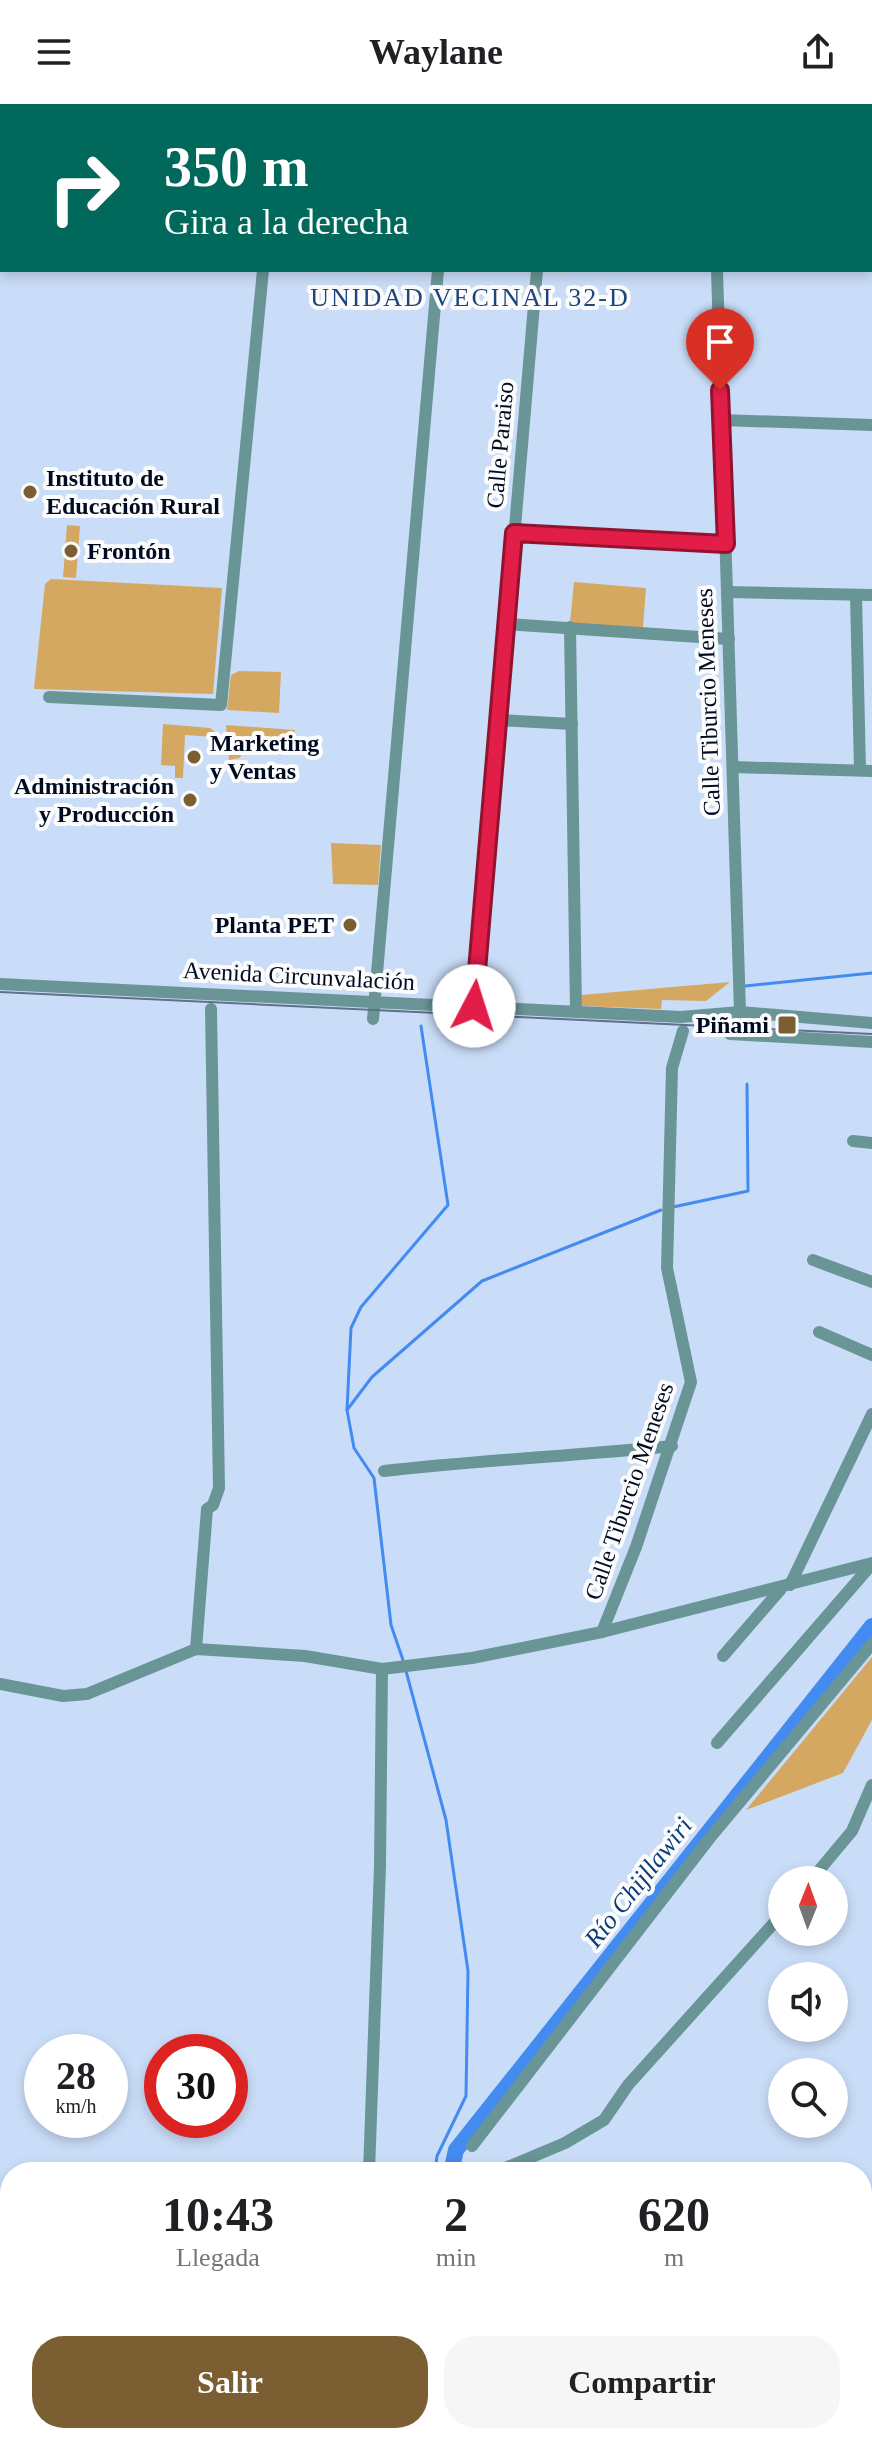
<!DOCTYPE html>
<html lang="es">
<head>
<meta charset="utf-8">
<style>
	body { margin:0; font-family:Georgia,serif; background:#f6f6f6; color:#202124; height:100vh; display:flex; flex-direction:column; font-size:30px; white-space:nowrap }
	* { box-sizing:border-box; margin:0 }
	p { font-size:26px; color:#757577 }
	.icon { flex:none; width:44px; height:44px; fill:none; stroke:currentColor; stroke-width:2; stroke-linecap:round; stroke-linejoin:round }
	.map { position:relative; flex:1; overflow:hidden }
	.panel { position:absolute; left:0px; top:2058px; width:872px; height:282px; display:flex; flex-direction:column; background:#fff; border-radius:32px 32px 0 0; box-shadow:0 4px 12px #0003 }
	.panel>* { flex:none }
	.hud { position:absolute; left:0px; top:0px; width:872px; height:168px; box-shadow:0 4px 12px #0003; background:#00695c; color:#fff; overflow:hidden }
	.needle { width:52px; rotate:1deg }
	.buttons { position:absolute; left:768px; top:1762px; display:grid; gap:16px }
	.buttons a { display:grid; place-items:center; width:80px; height:80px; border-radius:50%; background:#fff; box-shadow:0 4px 12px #0003; font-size:40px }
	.speed { position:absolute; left:24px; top:1930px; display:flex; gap:16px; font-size:40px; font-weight:700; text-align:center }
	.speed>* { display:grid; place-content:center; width:104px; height:104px; border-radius:50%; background:#fff; box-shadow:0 4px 12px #0003; line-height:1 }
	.speed small { font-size:20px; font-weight:400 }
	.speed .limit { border:12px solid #d22; background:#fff; color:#111 }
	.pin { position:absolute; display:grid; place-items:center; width:68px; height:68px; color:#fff; margin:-82px -34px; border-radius:50% 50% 50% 0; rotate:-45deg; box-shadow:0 0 8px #0007 }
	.pin .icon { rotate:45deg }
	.me { position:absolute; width:88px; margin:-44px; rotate:5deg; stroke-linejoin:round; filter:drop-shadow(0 0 6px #0008) }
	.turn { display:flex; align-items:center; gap:28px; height:168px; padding:0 32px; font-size:36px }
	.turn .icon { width:104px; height:104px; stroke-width:2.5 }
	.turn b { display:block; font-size:56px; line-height:68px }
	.eta { display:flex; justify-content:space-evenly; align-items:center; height:136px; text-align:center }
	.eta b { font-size:48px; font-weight:700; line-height:56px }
	.cta { display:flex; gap:16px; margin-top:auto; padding:16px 32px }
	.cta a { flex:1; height:92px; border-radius:32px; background:#7b5f32; color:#fff; font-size:32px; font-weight:700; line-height:92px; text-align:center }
	.cta a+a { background:#f6f6f6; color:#202124 }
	header { display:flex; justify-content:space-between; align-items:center; height:104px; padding:0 32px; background:#fff; font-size:36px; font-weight:700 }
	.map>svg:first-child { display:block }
	.green { fill:#d5a861 }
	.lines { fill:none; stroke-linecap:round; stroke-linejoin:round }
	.stream { stroke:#438bf0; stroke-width:3 }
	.river { stroke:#438bf0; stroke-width:16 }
	.minor { stroke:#699596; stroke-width:12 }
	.major { stroke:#215556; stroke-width:14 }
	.tram { stroke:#616f88; stroke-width:2 }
	.route-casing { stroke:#92132f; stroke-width:20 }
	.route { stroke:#e11d48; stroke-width:14 }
	.poi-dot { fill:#7b5f32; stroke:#fcfcfc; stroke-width:3 }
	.labels { text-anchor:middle; stroke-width:8; stroke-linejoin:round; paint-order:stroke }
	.street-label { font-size:24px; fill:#000a21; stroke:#fcfcfc }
	.poi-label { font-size:24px; font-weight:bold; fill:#000a21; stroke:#fcfcfc; text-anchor:start }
	.neighbourhood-label { font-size:26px; letter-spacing:2px; fill:#1c457e; stroke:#fcfcfc }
	.water-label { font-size:26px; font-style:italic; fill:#0c3c7b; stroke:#fcfcfc }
</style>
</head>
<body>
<header><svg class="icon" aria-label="menu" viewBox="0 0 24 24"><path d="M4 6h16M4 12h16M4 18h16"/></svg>Waylane<svg class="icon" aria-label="share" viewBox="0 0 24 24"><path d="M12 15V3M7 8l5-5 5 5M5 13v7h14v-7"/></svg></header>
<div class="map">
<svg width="872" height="2339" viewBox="0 0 872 2339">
	<rect width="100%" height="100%" fill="#caddf8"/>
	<!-- green -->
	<g class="green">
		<polygon points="67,421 80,422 76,474 63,473"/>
		<polygon points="51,475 222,484 213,590 34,585 45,480"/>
		<polygon points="574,478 646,484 643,524 570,519"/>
		<polygon points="239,567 281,568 279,609 227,606 231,571"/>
		<polygon points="163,620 210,624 215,628 215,633 185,631 183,674 175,674 175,662 161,661"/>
		<polygon points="226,621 295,626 294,638 256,636 239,654 229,656"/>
		<polygon points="331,739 381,741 378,781 333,780"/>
		<polygon points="730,878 706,897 662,896 661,905 582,902 581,891"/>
		<polygon points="872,1553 872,1616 843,1669 746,1706"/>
	</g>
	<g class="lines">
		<!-- stream -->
		<g class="stream">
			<polyline points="745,882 872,869"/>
			<polyline points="673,1103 748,1087 747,980"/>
			<polyline points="347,1306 351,1224 361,1203 448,1101 421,922"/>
			<polyline points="404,1559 391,1521 374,1374 354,1344 347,1306 372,1273 482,1177 661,1106"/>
			<polyline points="406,1567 446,1716 468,1867 466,1992 437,2052 435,2068"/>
		</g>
		<!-- river -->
		<g class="river">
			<polyline points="451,2068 456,2046 872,1522"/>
			<polyline points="375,2339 380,2330"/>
		</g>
		<!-- minor -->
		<g class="minor">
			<polyline points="11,2 11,0"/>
			<polyline points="279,2 279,0"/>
			<polyline points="455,2 455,0"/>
			<polyline points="683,2 683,0"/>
			<polyline points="732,2 732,0"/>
			<polyline points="803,2 804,0"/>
			<polyline points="717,166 740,908 730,930 872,938"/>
			<polyline points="721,316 872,321"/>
			<polyline points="514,429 726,440"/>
			<polyline points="727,488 872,491"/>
			<polyline points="856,491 860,666"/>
			<polyline points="506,520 729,535"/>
			<polyline points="570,523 576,906"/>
			<polyline points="49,593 221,601 263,166"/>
			<polyline points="497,616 572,620"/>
			<polyline points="733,663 872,667"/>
			<polyline points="0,880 681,913 740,908 872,919"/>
			<polyline points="474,902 537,166"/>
			<polyline points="373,915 438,166"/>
			<polyline points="853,1037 872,1039"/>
			<polyline points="813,1156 872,1178"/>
			<polyline points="819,1228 872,1251"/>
			<path d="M384,1367C480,1356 576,1352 672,1342"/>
			<polyline points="790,1481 872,1310"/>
			<polyline points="602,1528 636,1443 691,1278 667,1164 672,964 683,927"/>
			<polyline points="196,1545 207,1405 213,1401 219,1384 211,905"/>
			<polyline points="723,1552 781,1485"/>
			<polyline points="0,1580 63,1592 87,1590 196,1545 305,1552 382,1565 472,1554 602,1528 872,1459"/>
			<polyline points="717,1639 872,1460"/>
			<polyline points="811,1776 852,1727 872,1681"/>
			<polyline points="472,2042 709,1735 872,1540"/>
			<polyline points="369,2068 380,1762 382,1565"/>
			<polyline points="496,2068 565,2039 604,2016 628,1981 782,1810"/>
			<polyline points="410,2339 414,2330"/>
		</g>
		<!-- major -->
		<g class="major">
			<polyline points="0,107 2,107"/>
			<polyline points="0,124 2,124"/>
			<polyline points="870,141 872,141"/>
			<polyline points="870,156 872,156"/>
		</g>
		<!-- tram -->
		<polyline class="tram" points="0,888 872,930"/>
	</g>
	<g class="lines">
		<defs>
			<polyline id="route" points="474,902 514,429 726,440 720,286"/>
		</defs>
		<!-- route casing -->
		<use href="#route" class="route-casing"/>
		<!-- route -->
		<use href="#route" class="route"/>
	</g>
	<!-- markers -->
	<g class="poi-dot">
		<circle cx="30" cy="388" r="8"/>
		<circle cx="71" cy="447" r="8"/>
		<circle cx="194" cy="653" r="8"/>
		<circle cx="190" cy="696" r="8"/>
		<circle cx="350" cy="821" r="8"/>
		<rect x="777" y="911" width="20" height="20" rx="4"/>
	</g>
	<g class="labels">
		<!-- street labels -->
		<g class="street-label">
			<text transform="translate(500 341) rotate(-85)" y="8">Calle Paraiso</text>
			<text transform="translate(708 598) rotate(-92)" y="8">Calle Tiburcio Meneses</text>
			<text transform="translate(299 872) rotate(3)" y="8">Avenida Circunvalación</text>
			<text transform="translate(629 1387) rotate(-71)" y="8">Calle Tiburcio Meneses</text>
		</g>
		<!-- poi labels -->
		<g class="poi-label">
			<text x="46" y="382">Instituto de<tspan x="46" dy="28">Educación Rural</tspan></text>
			<text x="87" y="455">Frontón</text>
			<text x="210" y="647">Marketing<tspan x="210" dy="28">y Ventas</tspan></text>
			<text x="174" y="690" text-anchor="end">Administración<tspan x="174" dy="28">y Producción</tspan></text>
			<text x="334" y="829" text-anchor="end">Planta PET</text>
			<text x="769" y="929" text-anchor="end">Piñami</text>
		</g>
		<!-- neighbourhood labels -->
		<g class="neighbourhood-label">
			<text x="470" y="202">UNIDAD VECINAL 32-D</text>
		</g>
		<!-- water labels -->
		<g class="water-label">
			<text transform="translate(638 1778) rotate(-52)" y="9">Río Chijllawiri</text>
		</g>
	</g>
</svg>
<div class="buttons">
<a><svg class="needle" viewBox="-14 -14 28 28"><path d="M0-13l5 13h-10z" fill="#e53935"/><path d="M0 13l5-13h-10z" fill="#757577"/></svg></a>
<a><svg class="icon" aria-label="sound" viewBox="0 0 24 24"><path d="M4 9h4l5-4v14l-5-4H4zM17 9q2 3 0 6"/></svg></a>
<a><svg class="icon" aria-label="search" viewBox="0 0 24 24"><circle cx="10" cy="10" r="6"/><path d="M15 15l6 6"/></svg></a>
</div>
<div class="speed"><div>28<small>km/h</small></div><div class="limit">30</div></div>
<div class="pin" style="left:720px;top:286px;background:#d93025"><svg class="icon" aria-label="arrive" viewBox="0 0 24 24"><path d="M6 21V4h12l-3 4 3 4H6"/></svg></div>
<svg class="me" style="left:474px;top:902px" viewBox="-20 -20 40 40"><circle r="19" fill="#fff"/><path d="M0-13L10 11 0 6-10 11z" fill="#e11d48"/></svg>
<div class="hud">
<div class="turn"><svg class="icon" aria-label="right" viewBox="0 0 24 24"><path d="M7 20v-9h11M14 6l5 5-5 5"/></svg><div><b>350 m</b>Gira a la derecha</div></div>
</div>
<section class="panel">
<div class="eta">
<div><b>10:43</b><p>Llegada</p></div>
<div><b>2</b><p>min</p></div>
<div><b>620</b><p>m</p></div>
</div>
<div class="cta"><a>Salir</a><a>Compartir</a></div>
</section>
</div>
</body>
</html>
